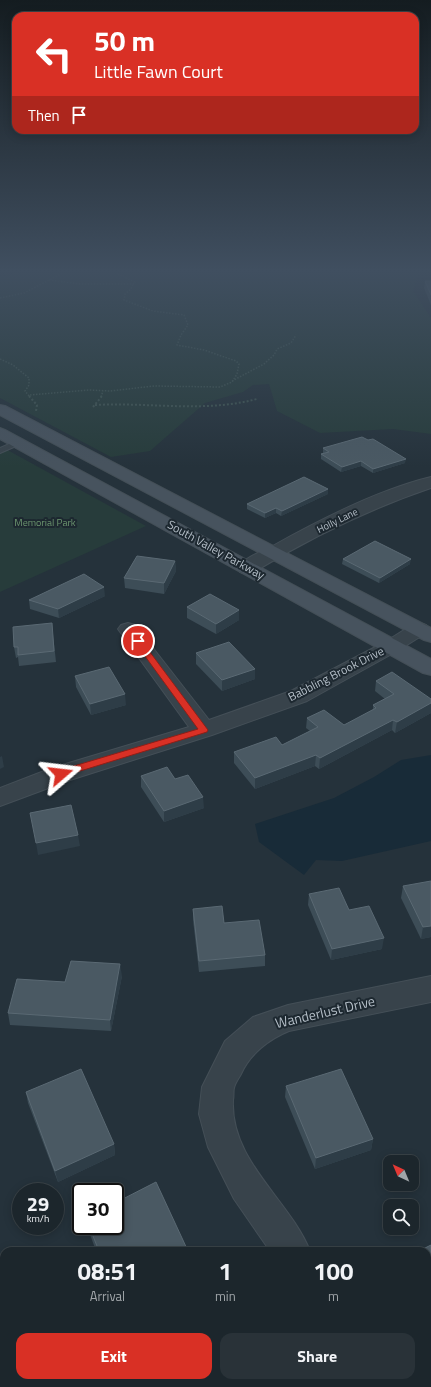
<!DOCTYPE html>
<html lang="en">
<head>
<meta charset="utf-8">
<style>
	body { margin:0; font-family:"Titillium Web",sans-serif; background:#293238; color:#f1f3f6; height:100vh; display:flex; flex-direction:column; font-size:15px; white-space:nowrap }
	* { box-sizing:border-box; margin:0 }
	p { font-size:13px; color:#a0a5a9 }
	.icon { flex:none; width:22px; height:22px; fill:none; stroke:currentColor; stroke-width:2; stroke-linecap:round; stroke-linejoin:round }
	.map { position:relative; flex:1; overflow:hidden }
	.details { position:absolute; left:0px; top:1247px; width:431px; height:140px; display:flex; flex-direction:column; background:#1c262c; border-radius:12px 12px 0 0; box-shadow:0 2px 10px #0003,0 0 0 1px #3a4348 }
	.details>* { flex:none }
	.banner { position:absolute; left:12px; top:12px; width:407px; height:122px; border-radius:12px; box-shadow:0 2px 10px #0003,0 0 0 1px #3a4348; background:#d93025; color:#fff; overflow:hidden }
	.needle { width:26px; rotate:316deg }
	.controls { position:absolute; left:383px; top:1155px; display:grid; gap:8px }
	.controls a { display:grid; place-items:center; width:36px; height:36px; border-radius:8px; background:#1c262c; box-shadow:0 2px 10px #0003,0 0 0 1px #3a4348; font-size:20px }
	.speed { position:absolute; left:12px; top:1183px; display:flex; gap:8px; font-size:20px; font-weight:700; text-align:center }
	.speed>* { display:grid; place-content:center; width:52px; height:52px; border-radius:50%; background:#1c262c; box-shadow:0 2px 10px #0003,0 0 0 1px #3a4348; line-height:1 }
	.speed small { font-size:10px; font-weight:400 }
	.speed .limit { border:2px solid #111; border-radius:6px; background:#fff; color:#111 }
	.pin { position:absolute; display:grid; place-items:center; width:34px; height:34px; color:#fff; margin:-17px; border:2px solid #fff; border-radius:50%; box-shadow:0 1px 4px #0007 }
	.me { position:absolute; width:44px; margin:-22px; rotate:73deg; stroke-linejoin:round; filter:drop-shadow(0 0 3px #0008) }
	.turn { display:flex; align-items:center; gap:14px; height:84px; padding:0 16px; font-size:18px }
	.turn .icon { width:52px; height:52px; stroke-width:2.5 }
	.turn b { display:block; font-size:28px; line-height:34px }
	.then { display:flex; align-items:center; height:38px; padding:0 16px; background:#0003; gap:8px; font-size:15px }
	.eta { display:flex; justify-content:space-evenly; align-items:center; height:68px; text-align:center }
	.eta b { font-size:24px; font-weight:700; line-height:28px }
	.action { display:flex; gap:8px; margin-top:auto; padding:8px 16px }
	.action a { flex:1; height:46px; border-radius:12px; background:#d93025; color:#fff; font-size:16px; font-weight:700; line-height:46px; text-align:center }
	.action a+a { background:#293238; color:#f1f3f6 }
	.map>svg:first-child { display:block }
	.green { fill:#273c3b }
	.water { fill:#182b38 }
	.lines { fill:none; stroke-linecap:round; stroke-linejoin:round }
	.service-casing { stroke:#444f57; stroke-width:2 }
	.minor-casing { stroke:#444f57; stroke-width:2 }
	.secondary-casing { stroke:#444f57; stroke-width:2 }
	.path-far1 { stroke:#3f5452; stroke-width:1.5; stroke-dasharray:1.5 1.5; stroke-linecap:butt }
	.path { stroke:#3f5452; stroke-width:2; stroke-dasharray:2 2; stroke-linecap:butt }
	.service { fill:#38434b; fill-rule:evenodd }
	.minor { fill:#38434b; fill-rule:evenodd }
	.secondary { fill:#47535e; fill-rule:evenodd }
	.wall { fill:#3d4d57 }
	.shaded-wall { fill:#2e3d47 }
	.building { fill:#4a5963; stroke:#5a6973 }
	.route { fill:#d93025; stroke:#8d1f18 }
	.labels { text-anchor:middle; stroke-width:4; stroke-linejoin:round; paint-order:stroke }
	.far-street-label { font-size:10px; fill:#b4bec7; stroke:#1d2830 }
	.far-park-label { font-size:10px; fill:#6c966f; stroke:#1d2830 }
	.street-label { font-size:12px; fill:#b4bec7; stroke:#1d2830 }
	.near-street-label { font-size:14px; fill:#b4bec7; stroke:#1d2830 }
</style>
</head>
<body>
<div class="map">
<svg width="431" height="1387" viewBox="0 0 431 1387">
	<rect width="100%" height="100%" fill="#25323b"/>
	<!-- green -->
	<g class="green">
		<polygon points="17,273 419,273 413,291 431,318 431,434 393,429 320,433 277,411 269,384 253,385 243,392 205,403 150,451 111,457 0,398 0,277"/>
		<polygon points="0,446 2,447 146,526 0,592"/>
	</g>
	<!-- water -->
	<polygon class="water" points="431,755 431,841 342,861 316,860 304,875 259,842 255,824 334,798 374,777 401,760"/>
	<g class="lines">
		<defs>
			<polygon id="service" points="16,441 19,441 23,443 0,453 0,448"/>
			<g id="minor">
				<path d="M431,477V488C369,509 310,538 254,572L247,574L240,572L238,568C244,558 260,552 271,547C319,520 377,490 431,477Z"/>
				<polygon points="128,623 135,625 209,720 291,691 385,642 412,625 419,623 426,625 429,629 426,633 399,650 307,701 212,735 70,780 0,806 0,788 52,768 189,727 118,629 121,625"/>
				<path d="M431,976V1002L289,1031C269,1039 250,1054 241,1074C239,1078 235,1083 234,1088C233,1091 234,1096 233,1100C230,1161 289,1199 310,1251H270L234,1199L208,1147L199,1114L202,1087L225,1041L253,1017L288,1005Z"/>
				<polygon points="359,1383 401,1383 402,1387 361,1387"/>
			</g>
			<g id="secondary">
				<polygon points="0,405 5,406 431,628 431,642 424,640 0,415"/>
				<polygon points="0,428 5,430 431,659 431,675 423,673 0,439"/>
			</g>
		</defs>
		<!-- service casing -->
		<use href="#service" class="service-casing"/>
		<!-- minor casing -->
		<use href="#minor" class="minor-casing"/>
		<!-- secondary casing -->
		<use href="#secondary" class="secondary-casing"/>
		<!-- path-far1 -->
		<g class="path-far1">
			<polyline points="49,280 80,284 133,284 135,282 116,273"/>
			<polyline points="0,298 24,293 63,273"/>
			<polyline points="0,359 13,365 29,378 29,385 25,391 30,397"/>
			<polyline points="232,381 264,364 274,355 277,349 291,343 296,335"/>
			<polyline points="30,395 89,390 110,391 154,386 220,387 232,382 237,374 239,364 236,361 204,350 177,345 181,335 188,325 184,315 153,311 124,300 125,294 131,289 133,284"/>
			<polyline points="101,397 103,391"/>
		</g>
		<!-- path -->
		<g class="path">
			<polyline points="29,396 37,405 36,411"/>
			<path d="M95,405C150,402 203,413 257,399"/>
			<polyline points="93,407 102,396"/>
		</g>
		<!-- service -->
		<use href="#service" class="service"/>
		<!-- minor -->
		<use href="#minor" class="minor"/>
		<!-- secondary -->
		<use href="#secondary" class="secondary"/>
	</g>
	<!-- wall -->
	<g class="wall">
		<polygon points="425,281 431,281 431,305 424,288"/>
		<polygon points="323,448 405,463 373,473 361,466 341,472 321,459 321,454 323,453"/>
		<polygon points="328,494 281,516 276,513 265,518 247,509 247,504"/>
		<polygon points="343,559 410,564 379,583 342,564"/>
		<polygon points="175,561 176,571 164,594 125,588 124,578"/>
		<polygon points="105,596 59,618 30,609 29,600"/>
		<polygon points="187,607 239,620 216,634 187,618"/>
		<polygon points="53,634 56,662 19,666 18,657 16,658 14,647"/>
		<polygon points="196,653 255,669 255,679 222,691 196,664"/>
		<polygon points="75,676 126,705 91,715 76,687"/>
		<polygon points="376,681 431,699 431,713 395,733 392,730 319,769 315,766 255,789 234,763 234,752 282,745 310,731 306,728 307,718 344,725 373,710 373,705 385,699 375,691"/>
		<polygon points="141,776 175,779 204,808 164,822 141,787"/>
		<polygon points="403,886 431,937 421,939 401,898"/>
		<polygon points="309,894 349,910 382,949 331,960 308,905"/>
		<polygon points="193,909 224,923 265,955 265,966 199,972 193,920"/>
		<polygon points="122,976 111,1031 10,1025 8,1013 65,982"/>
		<polygon points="286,1086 373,1139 371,1150 315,1169 285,1097"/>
		<polygon points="26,1092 114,1144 115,1155 58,1182 28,1103"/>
		<polygon points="87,1226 115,1226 188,1251 96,1251"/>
		<polygon points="431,1245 431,1284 427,1276 427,1251 420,1251 421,1250"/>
	</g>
	<!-- shaded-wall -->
	<g class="shaded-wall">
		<polygon points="406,459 405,463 373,473 373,469"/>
		<polygon points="361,461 361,466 341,472 342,467"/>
		<polygon points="328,489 328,494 281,516 282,511"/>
		<polygon points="276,508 276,513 265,518 265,513"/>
		<polygon points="411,559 410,564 379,583 380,578"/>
		<polygon points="175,561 176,571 164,594 164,583"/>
		<polygon points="104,587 105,596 59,618 58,609"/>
		<polygon points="239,610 239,620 216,634 216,624"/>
		<polygon points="255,669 255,679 222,691 222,680"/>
		<polygon points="125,694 126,705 91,715 90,704"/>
		<polygon points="431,703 431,713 395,733 397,722"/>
		<polygon points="393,720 392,730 319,769 320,758"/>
		<polygon points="316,755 315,766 255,789 255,778"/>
		<polygon points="2,756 4,767 0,769 0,757"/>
		<polygon points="203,797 204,808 164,822 164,811"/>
		<polygon points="78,835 80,846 38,855 36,843"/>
		<polygon points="431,926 431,937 421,939 423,927"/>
		<polygon points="384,938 382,949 331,960 332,949"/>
		<polygon points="120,964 122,976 111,1031 110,1020"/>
		<polygon points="373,1139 371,1150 315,1169 316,1158"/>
		<polygon points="114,1144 115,1155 58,1182 55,1171"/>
	</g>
	<!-- building -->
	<g class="building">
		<polygon points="425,281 431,281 431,295"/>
		<polygon points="362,437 368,440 373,439 406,459 373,469 361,461 342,467 321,454 329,452 323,448"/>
		<polygon points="304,477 328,489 282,511 276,508 265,513 247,504"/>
		<polygon points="375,541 411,559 380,578 343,559"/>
		<polygon points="137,556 175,561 164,583 124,578"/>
		<polygon points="84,574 104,587 58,609 29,600"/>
		<polygon points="210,594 239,610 216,624 187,607"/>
		<polygon points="52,623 54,651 18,655 18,647 14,647 13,627"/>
		<polygon points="229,642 255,669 222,680 196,653"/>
		<polygon points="109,667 125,694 90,704 75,676"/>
		<polygon points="392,672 431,699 431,703 397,722 393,720 320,758 316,755 255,778 234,752 276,737 282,745 318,727 307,718 324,710 344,725 376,708 373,705 394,694 376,681"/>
		<polygon points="167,767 175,779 188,775 203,797 164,811 141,776"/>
		<polygon points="71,805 78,835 36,843 30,813"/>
		<polygon points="431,881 431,926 423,927 403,886"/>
		<polygon points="339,888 349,910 369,906 384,938 332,949 309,894"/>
		<polygon points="222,906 224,923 259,920 265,955 199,961 193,909"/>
		<polygon points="71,961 120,964 110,1020 8,1013 17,979 65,982"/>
		<polygon points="81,1069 114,1144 55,1171 26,1092"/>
		<polygon points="341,1069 373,1139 316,1158 286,1086"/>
		<polygon points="156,1182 188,1251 99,1251 89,1226 115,1226 115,1203"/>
		<polygon points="431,1245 431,1268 427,1261 427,1251 422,1251 421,1250"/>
		<polygon points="156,1383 279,1383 282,1387 154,1387 153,1385"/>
	</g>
	<!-- sky -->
	<linearGradient id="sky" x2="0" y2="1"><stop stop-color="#141c20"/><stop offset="0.58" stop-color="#404f60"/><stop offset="1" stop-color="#404f60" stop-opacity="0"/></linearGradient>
	<rect width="431" height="467" fill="url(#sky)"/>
	<!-- route -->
	<polygon class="route" points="138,639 141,640 208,730 207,732 64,776 57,776 56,774 57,771 198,729 134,641"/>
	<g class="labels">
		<!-- far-street labels -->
		<g class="far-street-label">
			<text transform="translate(337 520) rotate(-26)" y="4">Holly Lane</text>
		</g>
		<!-- far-park labels -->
		<g class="far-park-label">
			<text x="45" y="526">Memorial Park</text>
		</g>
		<!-- street labels -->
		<g class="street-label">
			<text transform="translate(216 550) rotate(29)" y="4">South Valley Parkway</text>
			<text transform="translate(336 674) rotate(-27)" y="4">Babbling Brook Drive</text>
		</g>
		<!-- near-street labels -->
		<g class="near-street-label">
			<text transform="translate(325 1012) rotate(-13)" y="5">Wanderlust Drive</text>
		</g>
	</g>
</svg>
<div class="controls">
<a><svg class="needle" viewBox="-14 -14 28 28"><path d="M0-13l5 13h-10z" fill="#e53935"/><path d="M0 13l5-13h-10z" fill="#a0a5a9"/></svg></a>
<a><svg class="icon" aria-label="search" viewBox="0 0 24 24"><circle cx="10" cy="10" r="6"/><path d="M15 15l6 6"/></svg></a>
</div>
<div class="speed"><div>29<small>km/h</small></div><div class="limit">30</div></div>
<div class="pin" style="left:138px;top:641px;background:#d93025"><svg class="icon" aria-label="arrive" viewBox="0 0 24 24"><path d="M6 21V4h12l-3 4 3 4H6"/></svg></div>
<svg class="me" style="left:61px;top:774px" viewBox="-20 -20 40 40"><path d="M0-17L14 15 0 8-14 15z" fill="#d93025" stroke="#fff" stroke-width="4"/></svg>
<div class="banner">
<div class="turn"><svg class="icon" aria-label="left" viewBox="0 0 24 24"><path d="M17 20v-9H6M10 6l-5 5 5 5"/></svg><div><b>50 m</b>Little Fawn Court</div></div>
<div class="then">Then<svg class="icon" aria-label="arrive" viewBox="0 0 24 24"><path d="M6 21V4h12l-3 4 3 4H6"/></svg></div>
</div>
<section class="details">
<div class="eta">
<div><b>08:51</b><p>Arrival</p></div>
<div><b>1</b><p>min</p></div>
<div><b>100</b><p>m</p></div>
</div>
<div class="action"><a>Exit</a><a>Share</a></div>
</section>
</div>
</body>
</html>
